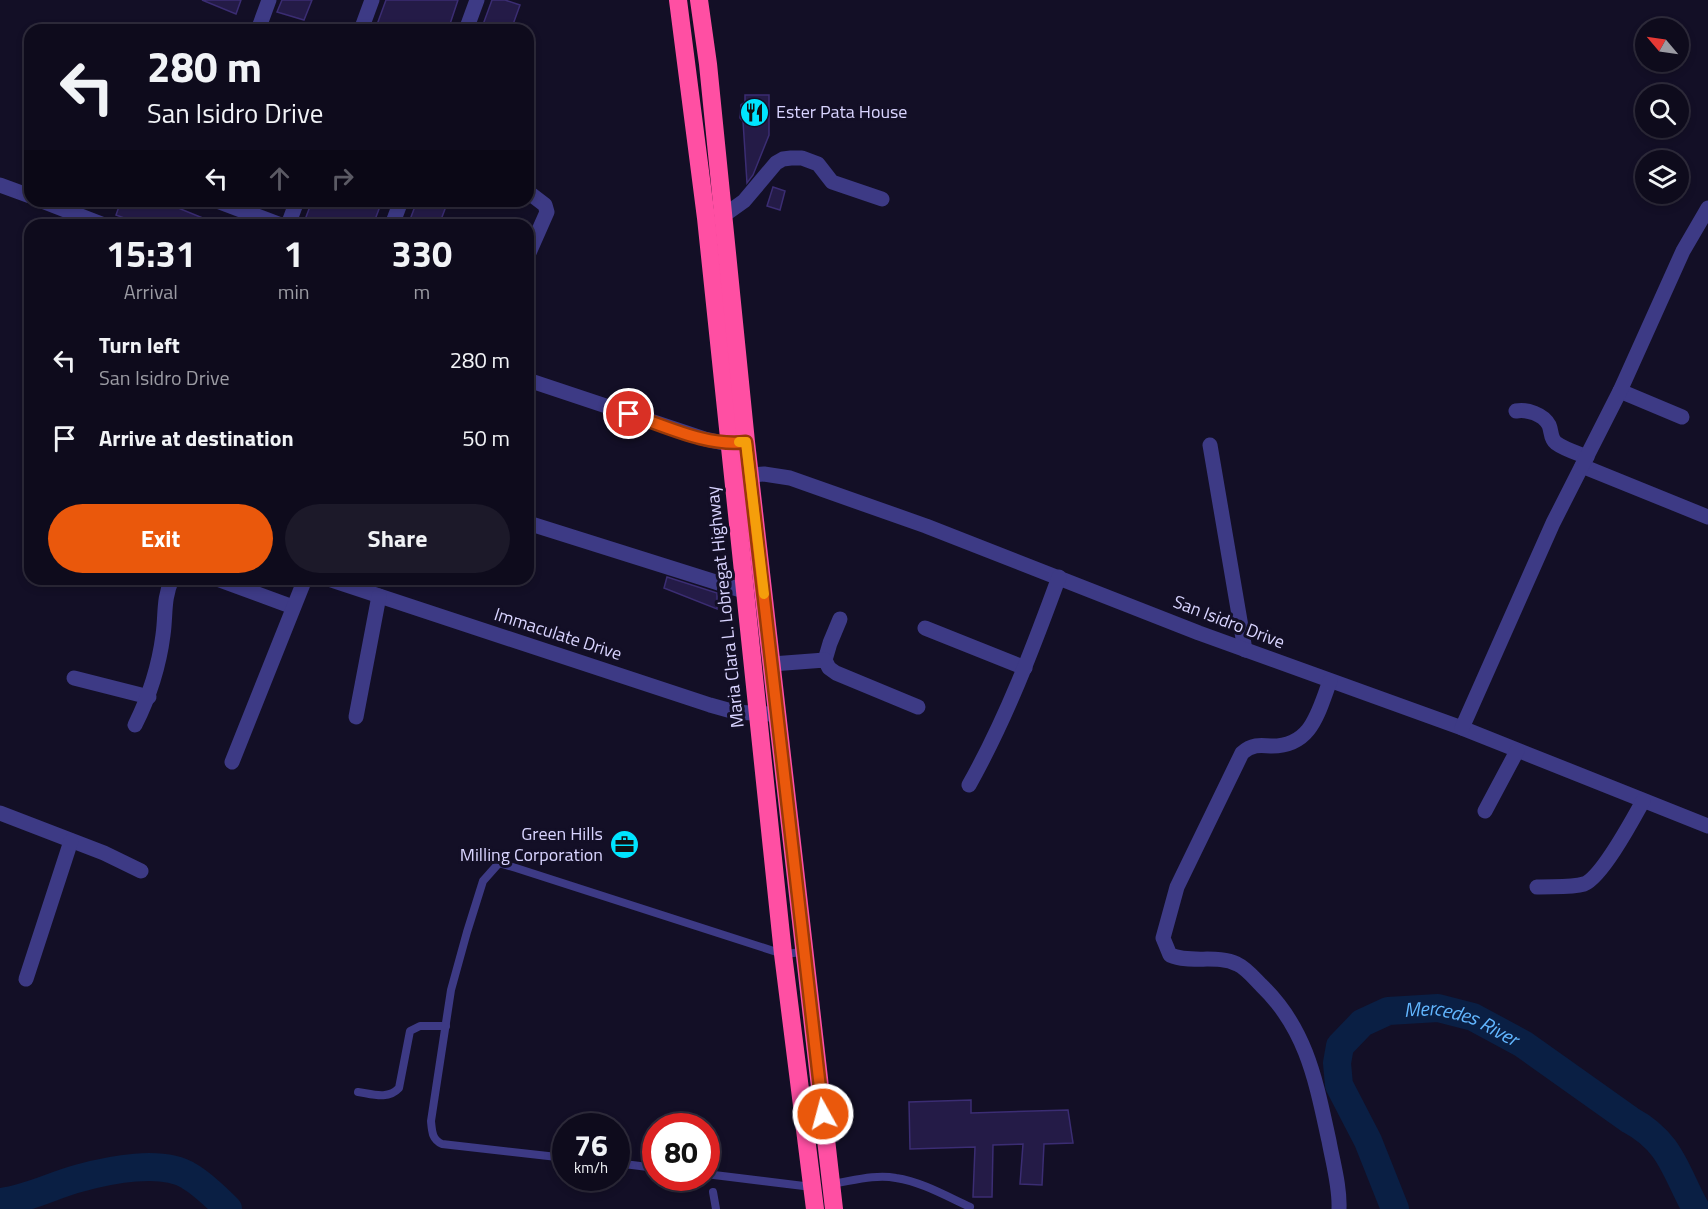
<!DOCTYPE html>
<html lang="en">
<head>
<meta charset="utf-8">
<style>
	body { margin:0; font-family:"Titillium Web",sans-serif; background:#1c1929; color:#f1f3f6; height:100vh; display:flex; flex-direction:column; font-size:22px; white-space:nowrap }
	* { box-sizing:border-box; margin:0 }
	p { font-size:20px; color:#9b9ba3 }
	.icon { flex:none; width:33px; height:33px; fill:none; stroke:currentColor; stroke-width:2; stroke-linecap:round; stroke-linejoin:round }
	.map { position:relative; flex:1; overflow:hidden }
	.side { position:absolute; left:24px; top:219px; width:510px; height:366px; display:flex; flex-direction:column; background:#0e0b1c; border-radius:18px; box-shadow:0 3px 9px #0003,0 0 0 2px #2e2b3b }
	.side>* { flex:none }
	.banner { position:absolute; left:24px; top:24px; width:510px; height:183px; border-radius:18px; box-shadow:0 3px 9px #0003,0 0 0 2px #2e2b3b; background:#0e0b1c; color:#f1f3f6; overflow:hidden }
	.needle { width:39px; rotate:299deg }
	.controls { position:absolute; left:1635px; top:18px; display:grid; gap:12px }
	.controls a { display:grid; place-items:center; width:54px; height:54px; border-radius:50%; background:#0e0b1c; box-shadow:0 3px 9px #0003,0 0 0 2px #2e2b3b; font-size:30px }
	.speed { position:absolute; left:552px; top:1113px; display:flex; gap:12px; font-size:30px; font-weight:700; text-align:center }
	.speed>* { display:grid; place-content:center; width:78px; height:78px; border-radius:50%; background:#0e0b1c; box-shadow:0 3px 9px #0003,0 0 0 2px #2e2b3b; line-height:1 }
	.speed small { font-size:15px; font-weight:400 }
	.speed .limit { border:9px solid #d22; background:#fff; color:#111 }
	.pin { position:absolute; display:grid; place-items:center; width:51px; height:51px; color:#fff; margin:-26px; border:3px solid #fff; border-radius:50%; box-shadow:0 2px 6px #0007 }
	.me { position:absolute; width:66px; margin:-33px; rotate:353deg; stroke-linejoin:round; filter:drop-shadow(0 0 4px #0008) }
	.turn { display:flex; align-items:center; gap:21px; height:126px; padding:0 24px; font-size:27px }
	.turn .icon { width:78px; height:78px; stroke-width:2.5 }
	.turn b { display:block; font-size:42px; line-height:51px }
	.lanes { display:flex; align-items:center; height:57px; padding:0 24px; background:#0003; justify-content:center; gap:30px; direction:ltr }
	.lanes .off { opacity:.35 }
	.eta { display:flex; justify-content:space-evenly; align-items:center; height:102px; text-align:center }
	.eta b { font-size:36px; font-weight:700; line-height:42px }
	.cta { display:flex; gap:12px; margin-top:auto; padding:12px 24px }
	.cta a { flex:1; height:69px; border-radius:36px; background:#ea580c; color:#fff; font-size:24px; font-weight:700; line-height:69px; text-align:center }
	.cta a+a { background:#1c1929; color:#f1f3f6 }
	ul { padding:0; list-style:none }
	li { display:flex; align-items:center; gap:18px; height:78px; padding:0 24px }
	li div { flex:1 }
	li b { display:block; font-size:22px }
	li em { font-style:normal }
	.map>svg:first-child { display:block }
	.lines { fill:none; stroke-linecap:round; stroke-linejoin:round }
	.river { stroke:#0a1f44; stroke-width:28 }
	.building { fill:#241b47; stroke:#3b2d73; stroke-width:1.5 }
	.lane { stroke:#3d3a85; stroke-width:8 }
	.street { stroke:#3d3a85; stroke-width:15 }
	.highway { stroke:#ff4fa3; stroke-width:18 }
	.route-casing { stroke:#983908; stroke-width:15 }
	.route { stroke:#ea580c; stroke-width:10 }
	.slow { stroke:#f59e0b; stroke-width:10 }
	.labels { text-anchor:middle; stroke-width:6; stroke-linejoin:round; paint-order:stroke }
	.poi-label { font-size:18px; fill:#d9d4ff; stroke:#130f26; text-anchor:start }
	.street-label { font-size:18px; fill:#d9d4ff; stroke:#130f26 }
	.water-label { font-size:20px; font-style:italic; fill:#62b6ff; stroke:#130f26 }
</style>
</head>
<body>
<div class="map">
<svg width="1708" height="1209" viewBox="0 0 1708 1209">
	<rect width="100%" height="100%" fill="#130f26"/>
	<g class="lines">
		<!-- river -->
		<g class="river">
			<path d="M0,1202C28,1199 53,1185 80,1178C109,1170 162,1159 189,1176C203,1184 217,1198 228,1209"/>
			<path id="s1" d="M1395,1209L1368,1141L1339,1085L1337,1063L1340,1046L1362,1023L1388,1011L1438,1008L1473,1017L1523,1044L1630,1120C1671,1142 1675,1171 1696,1209"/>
		</g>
	</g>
	<!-- building -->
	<g class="building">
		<polygon points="202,0 241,0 236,14"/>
		<polygon points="282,0 312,0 304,20 277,12"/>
		<polygon points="386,0 458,0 448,30 375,30"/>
		<polygon points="492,0 505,0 520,5 511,30 481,30"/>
		<polygon points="745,95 769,95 769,135 753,175 747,183 743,121 740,118 741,105 745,102"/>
		<polygon points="773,187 785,191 780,210 767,206"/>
		<polygon points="121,201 161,201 220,225 143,225 116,215"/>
		<polygon points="312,201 382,201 373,225 303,225"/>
		<polygon points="417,201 448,201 439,225 408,225"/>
		<polygon points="667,577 717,593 717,609 664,588"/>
		<polygon points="971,1100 971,1113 1068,1110 1073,1143 1044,1144 1042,1185 1020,1184 1023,1144 993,1145 992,1197 973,1197 975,1147 910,1149 909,1102"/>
	</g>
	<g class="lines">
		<!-- lane -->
		<g class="lane">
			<path d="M358,1092C372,1094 388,1100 399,1088L410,1031L420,1026H446"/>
			<path d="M566,1158L442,1144C432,1139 432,1132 431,1121L451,990L467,932L483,881L499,863L516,868L783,954L804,952"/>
			<polyline points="616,1163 656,1168"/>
			<polyline points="706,1174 812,1187"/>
			<path d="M831,1184C852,1181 875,1174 896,1178C922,1182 946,1196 970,1207"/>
			<polyline points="713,1192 716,1209"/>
		</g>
		<!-- street -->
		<g class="street">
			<polyline points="258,30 269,0"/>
			<polyline points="361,30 372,0"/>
			<polyline points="466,30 477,0"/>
			<polyline points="0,185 30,196"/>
			<polyline points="528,192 545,205 547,212 528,255"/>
			<polyline points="42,201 104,225"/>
			<polyline points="217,201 281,225"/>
			<polyline points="723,216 744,201 776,163 783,159 791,158 802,158 818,164 832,182 882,199"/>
			<polyline points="288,225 297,201"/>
			<polyline points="392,225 401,201"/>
			<polyline points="528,380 705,439 728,444 740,442"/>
			<polyline points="1620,391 1682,417"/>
			<path d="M1516,411C1527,409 1543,414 1549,425C1552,432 1550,438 1556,443C1564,449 1577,453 1587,457"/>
			<polyline points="1210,445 1245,650"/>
			<polyline points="1582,466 1708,517"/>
			<polyline points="740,476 764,474 790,478 926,526 1199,633 1462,728 1708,826"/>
			<polyline points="528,523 744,591"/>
			<polyline points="217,579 293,607"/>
			<polyline points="328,579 710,705 735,712 769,714"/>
			<polyline points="925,628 1025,668"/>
			<polyline points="825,660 830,643 840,619"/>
			<polyline points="772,664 825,660 829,668 836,673 918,707"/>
			<polyline points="74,678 149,697"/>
			<path d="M1330,681C1318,712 1312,746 1272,746C1260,745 1252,744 1242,753L1177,887L1163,938L1170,955C1191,964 1217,954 1237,964C1246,968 1254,978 1261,985C1307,1029 1316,1082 1329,1141C1333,1163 1340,1187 1339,1209"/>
			<polyline points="356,717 379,596"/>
			<path d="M135,725C149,697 159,666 163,635C166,614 163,599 172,579"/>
			<polyline points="1462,728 1553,523 1620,391 1683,251 1708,208"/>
			<polyline points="232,762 305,579"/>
			<path d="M969,785C1006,719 1033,648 1059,577"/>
			<polyline points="1485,811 1517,751"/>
			<polyline points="0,813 104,853 141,871"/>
			<path d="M1537,887C1551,886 1571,888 1584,884C1602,877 1633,819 1643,801"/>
			<polyline points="26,979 71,841"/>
		</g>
		<!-- highway -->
		<g class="highway">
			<polyline points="678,0 706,218 783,954 815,1209"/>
			<polyline points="699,0 708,64 746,442 834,1209"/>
		</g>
	</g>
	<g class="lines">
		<defs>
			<path id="route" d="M629,414C666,426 707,447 746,442L823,1114"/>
		</defs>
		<!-- route casing -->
		<use href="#route" class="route-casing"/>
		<!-- route -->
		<use href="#route" class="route"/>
		<!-- slow -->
		<polyline class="slow" points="739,442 746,442 764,594"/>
	</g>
	<!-- icons -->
	<defs>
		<symbol id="restaurant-disc" viewBox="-11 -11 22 22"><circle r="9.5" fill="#00e5ff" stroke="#130f26"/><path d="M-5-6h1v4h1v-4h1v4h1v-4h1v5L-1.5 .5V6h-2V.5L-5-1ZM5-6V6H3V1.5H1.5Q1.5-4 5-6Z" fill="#111"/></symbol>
		<symbol id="office-disc" viewBox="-11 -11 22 22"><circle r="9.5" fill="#00e5ff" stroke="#130f26"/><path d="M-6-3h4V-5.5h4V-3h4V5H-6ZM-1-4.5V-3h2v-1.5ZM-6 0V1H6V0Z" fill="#111"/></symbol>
	</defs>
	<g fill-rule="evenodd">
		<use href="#restaurant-disc" x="738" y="96" width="33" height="33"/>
		<use href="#office-disc" x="608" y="828" width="33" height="33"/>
	</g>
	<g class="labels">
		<!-- poi labels -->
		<g class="poi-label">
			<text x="776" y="118">Ester Pata House</text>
			<text x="603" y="840" text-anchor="end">Green Hills<tspan x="603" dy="21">Milling Corporation</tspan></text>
		</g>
		<!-- street labels -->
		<g class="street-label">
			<text transform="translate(725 607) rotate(-96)" y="6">Maria Clara L. Lobregat Highway</text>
			<text transform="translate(1229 622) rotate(21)" y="6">San Isidro Drive</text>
			<text transform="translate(558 634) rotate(18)" y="6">Immaculate Drive</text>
		</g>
		<!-- water labels -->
		<g class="water-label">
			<text dy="7" stroke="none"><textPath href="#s1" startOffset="312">Mercedes River</textPath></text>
		</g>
	</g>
</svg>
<div class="controls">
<a><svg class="needle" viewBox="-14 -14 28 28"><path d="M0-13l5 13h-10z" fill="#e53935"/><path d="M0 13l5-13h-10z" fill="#9b9ba3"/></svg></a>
<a><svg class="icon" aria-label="search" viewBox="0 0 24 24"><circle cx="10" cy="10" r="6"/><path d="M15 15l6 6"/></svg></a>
<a><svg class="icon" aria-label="layers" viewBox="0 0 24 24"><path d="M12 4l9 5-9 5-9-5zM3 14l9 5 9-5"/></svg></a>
</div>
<div class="speed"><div>76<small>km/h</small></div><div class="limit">80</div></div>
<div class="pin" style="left:629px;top:414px;background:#d93025"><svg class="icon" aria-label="arrive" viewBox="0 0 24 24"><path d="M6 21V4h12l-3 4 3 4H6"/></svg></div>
<svg class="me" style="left:823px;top:1114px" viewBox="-20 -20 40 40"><circle r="17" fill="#ea580c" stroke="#fff" stroke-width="3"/><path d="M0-11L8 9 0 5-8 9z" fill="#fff"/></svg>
<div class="banner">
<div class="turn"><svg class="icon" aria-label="left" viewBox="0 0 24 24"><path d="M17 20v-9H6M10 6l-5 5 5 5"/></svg><div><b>280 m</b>San Isidro Drive</div></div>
<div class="lanes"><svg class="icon" aria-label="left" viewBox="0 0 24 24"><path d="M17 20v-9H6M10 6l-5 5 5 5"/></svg><svg class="icon off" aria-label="ahead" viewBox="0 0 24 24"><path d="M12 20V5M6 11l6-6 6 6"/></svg><svg class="icon off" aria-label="right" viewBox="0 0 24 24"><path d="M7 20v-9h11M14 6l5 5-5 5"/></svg></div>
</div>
<section class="side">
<div class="eta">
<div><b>15:31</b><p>Arrival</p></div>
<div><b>1</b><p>min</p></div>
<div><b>330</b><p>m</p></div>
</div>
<ul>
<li><svg class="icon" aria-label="left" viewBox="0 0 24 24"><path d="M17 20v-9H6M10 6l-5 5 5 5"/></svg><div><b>Turn left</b><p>San Isidro Drive</p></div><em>280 m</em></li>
<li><svg class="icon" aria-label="arrive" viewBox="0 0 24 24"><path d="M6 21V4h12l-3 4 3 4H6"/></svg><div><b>Arrive at destination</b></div><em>50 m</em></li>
</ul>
<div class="cta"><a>Exit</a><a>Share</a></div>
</section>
</div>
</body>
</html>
